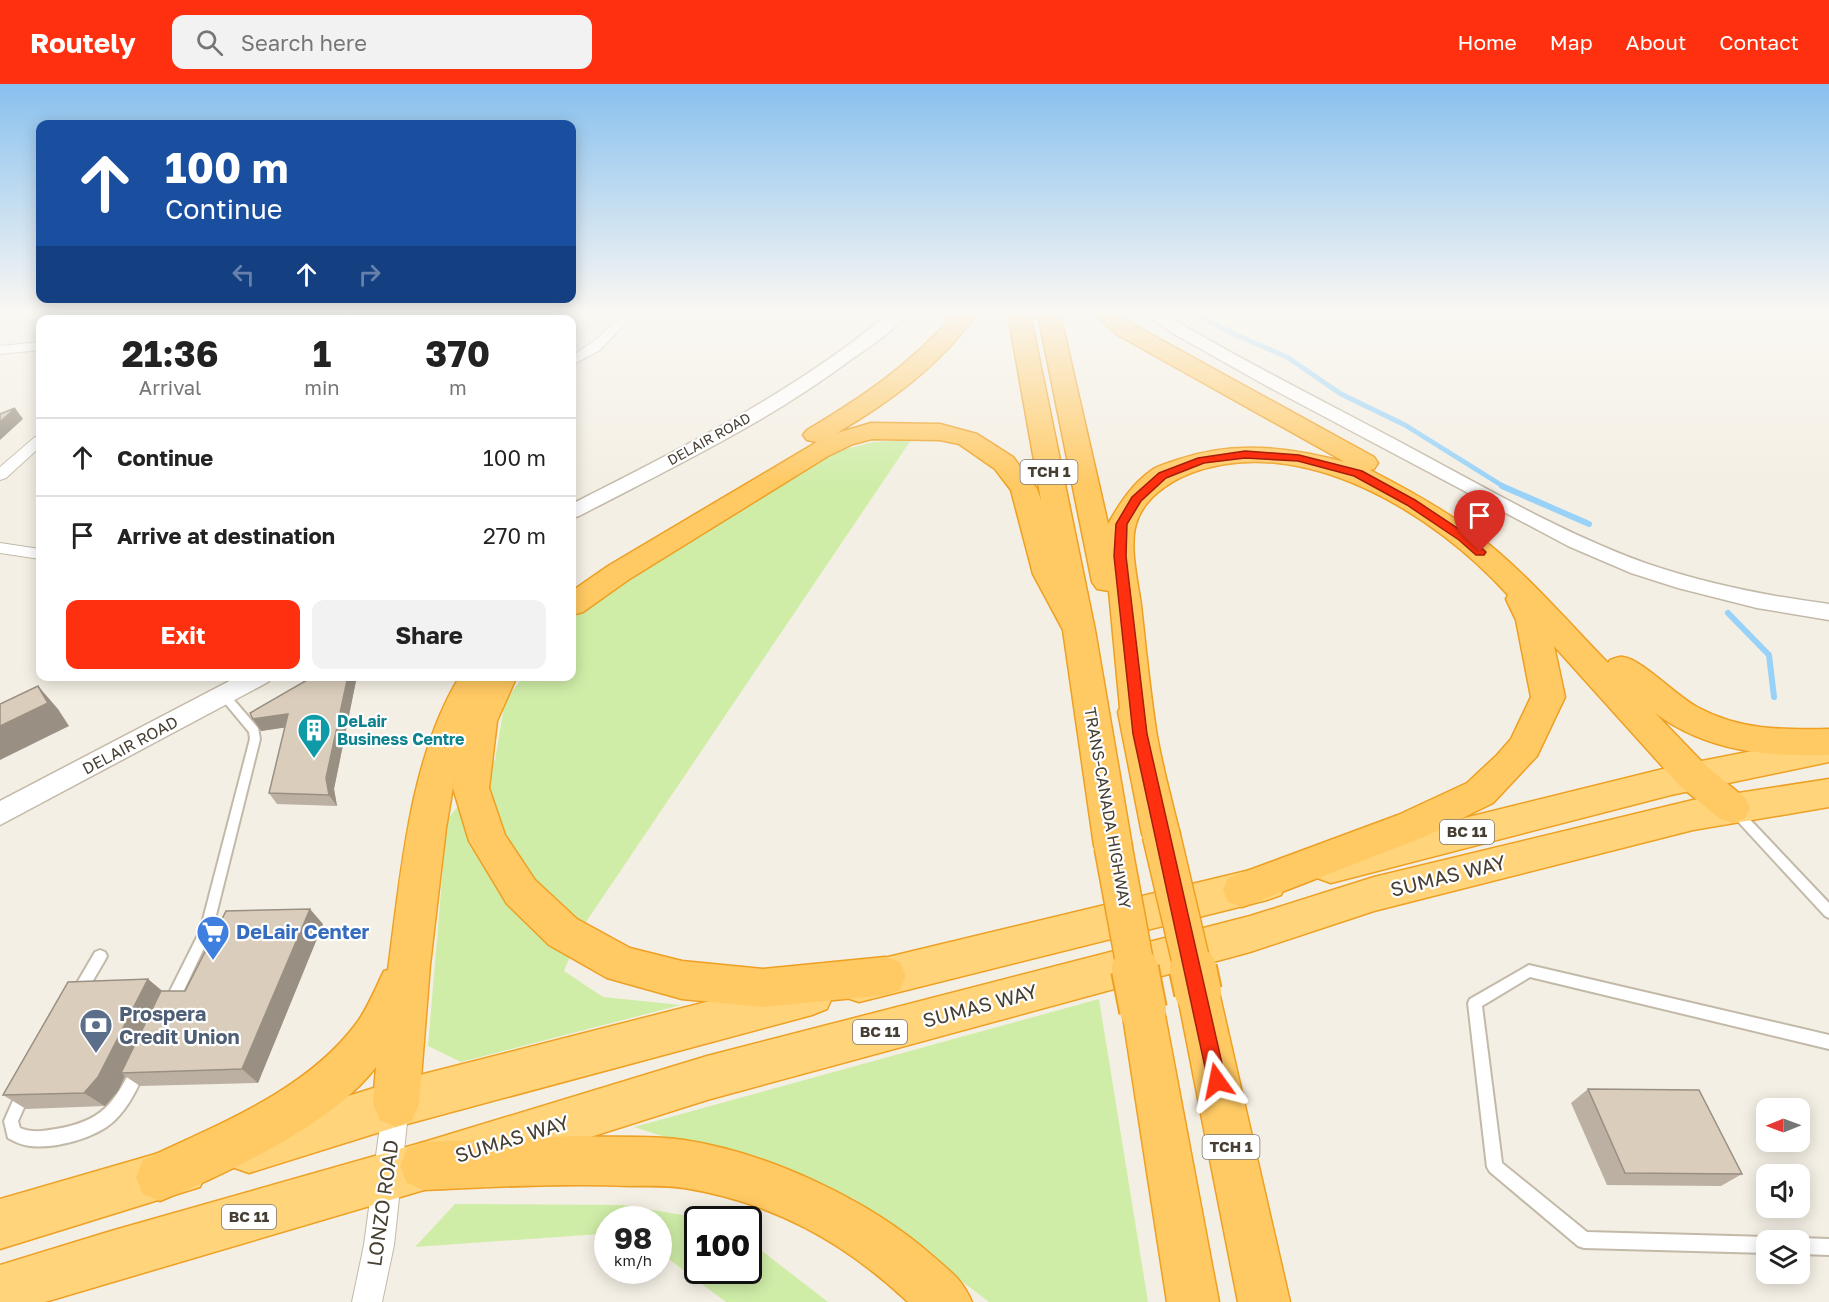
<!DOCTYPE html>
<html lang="en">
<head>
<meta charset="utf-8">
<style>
	body { margin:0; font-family:"Golos Text",sans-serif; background:#f2f2f2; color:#222; height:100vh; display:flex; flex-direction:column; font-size:22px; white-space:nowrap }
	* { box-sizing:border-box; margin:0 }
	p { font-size:20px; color:#767676 }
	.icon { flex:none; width:33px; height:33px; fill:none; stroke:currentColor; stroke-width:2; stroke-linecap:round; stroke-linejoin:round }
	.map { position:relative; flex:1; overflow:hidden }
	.panel { position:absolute; left:36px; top:231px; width:540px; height:366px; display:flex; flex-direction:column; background:#fff; border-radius:12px; box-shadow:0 3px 15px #0003 }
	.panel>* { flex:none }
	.hud { position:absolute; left:36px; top:36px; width:540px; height:183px; border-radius:12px; box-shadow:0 3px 15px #0003; background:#1a4fa0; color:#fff; overflow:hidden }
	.needle { width:39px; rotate:269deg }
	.tools { position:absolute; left:1756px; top:1014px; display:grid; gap:12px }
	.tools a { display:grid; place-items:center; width:54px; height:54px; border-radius:12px; background:#fff; box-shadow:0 3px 15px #0003; font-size:30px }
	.speed { position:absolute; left:594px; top:1122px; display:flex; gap:12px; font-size:30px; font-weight:700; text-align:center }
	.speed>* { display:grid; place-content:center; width:78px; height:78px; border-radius:50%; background:#fff; box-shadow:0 3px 15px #0003; line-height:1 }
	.speed small { font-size:15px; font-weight:400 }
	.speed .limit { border:3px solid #111; border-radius:9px; background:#fff; color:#111 }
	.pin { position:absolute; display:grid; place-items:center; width:51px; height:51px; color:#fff; margin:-62px -26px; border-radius:50% 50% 50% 0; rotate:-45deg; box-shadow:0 0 6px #0007 }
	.pin .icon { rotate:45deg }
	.me { position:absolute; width:66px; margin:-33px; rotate:348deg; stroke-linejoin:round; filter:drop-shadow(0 0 4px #0008) }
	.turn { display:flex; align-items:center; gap:21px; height:126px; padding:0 30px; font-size:27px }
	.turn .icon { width:78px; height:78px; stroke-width:2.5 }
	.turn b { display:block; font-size:42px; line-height:51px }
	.lanes { display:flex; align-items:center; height:57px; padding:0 30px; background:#0003; justify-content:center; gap:30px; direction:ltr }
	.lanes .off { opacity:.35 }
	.eta { display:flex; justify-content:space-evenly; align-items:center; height:102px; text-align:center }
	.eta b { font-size:36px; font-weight:700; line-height:42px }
	.button { display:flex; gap:12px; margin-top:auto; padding:12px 30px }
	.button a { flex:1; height:69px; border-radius:12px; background:#ff300f; color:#fff; font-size:24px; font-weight:700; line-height:69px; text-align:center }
	.button a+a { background:#f2f2f2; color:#222 }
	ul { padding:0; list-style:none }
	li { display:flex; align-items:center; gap:18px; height:78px; padding:0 30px; border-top:2px solid #e0e0e0 }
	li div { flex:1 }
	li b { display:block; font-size:22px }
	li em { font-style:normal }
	header { display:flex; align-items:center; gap:36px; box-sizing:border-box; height:84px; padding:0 30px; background:#ff300f; color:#fff }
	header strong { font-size:28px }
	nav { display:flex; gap:33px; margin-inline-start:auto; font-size:21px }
	.search { width:420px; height:54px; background:#f2f2f2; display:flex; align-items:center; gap:15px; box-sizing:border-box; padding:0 21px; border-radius:12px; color:#767676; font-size:22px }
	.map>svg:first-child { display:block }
	.green { fill:#cfeda7 }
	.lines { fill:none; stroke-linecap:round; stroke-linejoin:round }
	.stream-far1 { stroke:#98d2f8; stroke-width:5 }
	.stream { stroke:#98d2f8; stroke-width:6 }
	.service-casing { stroke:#c3b9a8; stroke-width:4 }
	.minor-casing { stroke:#c3b9a8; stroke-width:2 }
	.tertiary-casing { stroke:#c3b9a8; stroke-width:3 }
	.trunk-casing { stroke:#eea023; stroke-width:3 }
	.motorway-casing { stroke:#eea023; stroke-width:3 }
	.service { fill:#fff; fill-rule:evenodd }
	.minor { fill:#fff; fill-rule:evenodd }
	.tertiary { fill:#fff; fill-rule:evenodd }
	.trunk { fill:#ffd47a; fill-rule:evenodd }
	.motorway { fill:#ffc963; fill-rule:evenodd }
	.motorway-bridge-far1-casing { stroke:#eea023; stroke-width:40; stroke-linecap:butt }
	.motorway-bridge-casing { stroke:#eea023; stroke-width:50; stroke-linecap:butt }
	.motorway-bridge-far1 { stroke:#ffc963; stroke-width:37 }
	.motorway-bridge { stroke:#ffc963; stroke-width:46 }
	.wall { fill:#bbb0a1 }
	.shaded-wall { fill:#999083 }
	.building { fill:#dacdbb; stroke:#999083; stroke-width:1.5 }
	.route { fill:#ff300f; stroke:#a61f0a; stroke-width:1.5 }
	.labels { text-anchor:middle; stroke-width:4.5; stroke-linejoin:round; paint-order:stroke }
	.far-street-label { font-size:14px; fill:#473f33; stroke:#fff }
	.shield { fill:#fff; stroke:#7e7970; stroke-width:1.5 }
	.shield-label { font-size:15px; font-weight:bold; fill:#473f33 }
	.culture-label { font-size:16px; font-weight:bold; fill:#0d838f; stroke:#fff; text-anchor:start }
	.street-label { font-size:16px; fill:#473f33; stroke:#fff }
	.near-street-label { font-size:20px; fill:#473f33; stroke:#fff }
	.near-shop-label { font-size:20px; font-weight:bold; fill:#366cbe; stroke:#fff; text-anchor:start }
	.near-service-label { font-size:20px; font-weight:bold; fill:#4e5e75; stroke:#fff; text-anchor:start }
</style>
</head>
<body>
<header>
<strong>Routely</strong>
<div class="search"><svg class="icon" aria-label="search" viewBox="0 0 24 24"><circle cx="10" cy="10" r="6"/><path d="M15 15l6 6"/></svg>Search here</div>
<nav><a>Home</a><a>Map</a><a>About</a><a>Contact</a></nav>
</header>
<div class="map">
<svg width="1829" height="1218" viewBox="0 0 1829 1218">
	<rect width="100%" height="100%" fill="#f4efe4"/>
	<!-- green -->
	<g class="green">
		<polygon points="911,356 582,844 564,887 603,913 681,921 461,978 428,962 447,736 495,676 505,617 523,593 572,592 572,535 648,483 834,368 873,358"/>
		<polygon points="1099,915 1148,1218 989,1218 853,1114 634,1043"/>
		<polygon points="455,1120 623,1121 688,1132 697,1136 698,1186 748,1186 749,1157 828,1218 726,1218 670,1176 659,1172 658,1136 608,1136 607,1153 600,1150 415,1163"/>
	</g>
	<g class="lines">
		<!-- stream-far1 -->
		<polyline class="stream-far1" points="1196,230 1234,250 1287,273 1341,310 1405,341 1506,404"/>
		<!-- stream -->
		<g class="stream">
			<polyline points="1502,402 1589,440"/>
			<polyline points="1728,529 1769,571 1774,613"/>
		</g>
		<defs>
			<g id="service">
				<polygon points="224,608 228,609 258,644 260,655 212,847 176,923 171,925 166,923 164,919 200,847 250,655 249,648 219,612"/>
				<polygon points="1735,722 1739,724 1829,819 1829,834 1825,832 1731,730 1729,727 1731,724"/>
				<polygon points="100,866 105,868 107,872 105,876 84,912 79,914 74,912 72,908 74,904 95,868"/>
				<polygon points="1529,881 1829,951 1829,965 1530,893 1482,922 1502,1079 1587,1148 1767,1153 1773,1156 1767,1156 1767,1169 1584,1164 1578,1162 1490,1088 1487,1083 1468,919 1470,915"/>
				<path d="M139,978L144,980L146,985C138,1003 129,1023 114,1037C96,1054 55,1065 30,1062C22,1061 15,1058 8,1054L4,1037L19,1003L24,1001L29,1003L31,1008L18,1037L20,1044C32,1049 44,1047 56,1045C103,1037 113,1020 134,980Z"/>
				<polygon points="1800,1154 1829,1155 1829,1171 1800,1170 1800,1156 1794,1156"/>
			</g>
			<g id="minor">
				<polygon points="341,230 353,230 350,236 337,236"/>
				<polygon points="622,230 635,230 600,266 572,281 572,272 598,254"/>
				<polygon points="40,258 40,266 0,270 0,262"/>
				<polygon points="40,352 40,363 6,394 0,396 0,383 35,353"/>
				<polygon points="0,459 40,465 40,475 0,469"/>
				<polygon points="396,1007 405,1011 409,1020 394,1161 382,1218 352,1218 364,1161 383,1020 387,1011"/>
			</g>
			<g id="tertiary">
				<path d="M888,230H906C892,249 868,264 849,277C766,339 671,384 579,432L572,434V420C682,364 792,310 888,230Z"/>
				<path d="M1145,230H1164C1241,276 1321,316 1400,358C1481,401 1561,449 1648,480C1707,500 1767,512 1829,520V536L1757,524L1678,504L1631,489L1568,462L1265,301L1176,251Z"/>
				<polygon points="239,592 272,592 268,598 0,741 0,717"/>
			</g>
			<g id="trunk">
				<polygon points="1829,652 1829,678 1671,711 1331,799 1317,794 1312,783 1317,772 1331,767 1671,683"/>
				<polygon points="1829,695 1829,723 1693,746 1374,827 1250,868 707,1016 424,1106 45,1218 0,1218 0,1181 111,1147 424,1058 707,972 1250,832 1374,793 1693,716"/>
				<polygon points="1267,782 1281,787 1286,799 1281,811 1267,816 859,918 844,913 838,899 844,885 859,880"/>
				<polygon points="812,891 827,897 833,911 827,925 812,931 396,1043 249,1089 232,1083 226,1066 232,1049 249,1043 396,997"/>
				<polygon points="183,1062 200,1069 207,1086 200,1103 0,1165 0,1115"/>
			</g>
			<g id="motorway">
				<path d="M954,230H976C941,281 889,318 837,349L871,339L940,340L977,350L1013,373L1037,405L1041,416L1008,230H1030L1095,546L1132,762L1126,773L1113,778L1100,773L1094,762L1063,546L1033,490L1011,406L995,385L959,360L940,356L872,355L853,360L828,372L628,496L583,528L572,531V507L608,482L817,358L807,356L803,351L807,346C861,314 913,279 954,230Z"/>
				<path d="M1038,230H1060L1108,440C1120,419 1132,400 1152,386C1159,381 1169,379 1177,376C1233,356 1289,363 1345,378L1118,251L1094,230H1119L1134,241L1374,373L1378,379L1374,385L1370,386C1405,404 1440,423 1472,447C1523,485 1564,534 1608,579L1610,576C1614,575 1619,572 1623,573C1642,575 1678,614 1699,624C1740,646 1783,646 1829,645V671C1767,673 1706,667 1655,629L1706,682L1745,714L1750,724L1745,734L1732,739L1719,734L1680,702L1554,562L1565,613L1537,672L1493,719L1424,753L1256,818L1242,823L1228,818L1223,806L1228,794L1398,731L1467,699L1497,671L1511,655L1531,613L1516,536L1506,515L1508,511C1435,430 1303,347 1191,389C1168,398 1143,415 1136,440C1129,463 1138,498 1141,521C1146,565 1150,609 1157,652C1163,685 1172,718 1180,750L1174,761L1161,765L1148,761L1142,750L1118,628L1120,624L1109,507L1097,505L1092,498Z"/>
				<path d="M460,592H517L497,637L489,704L505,751L535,796L577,835L630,864L682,877L763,885L885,873L900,878L906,892L900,906L885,911L763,923L682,915L607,894L549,861L507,820L469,757L453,704L456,686L446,744L430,881L419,1020L412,1036L396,1043L380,1036L373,1020L376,983C333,1040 226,1090 160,1117L143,1110L136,1093L143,1076C218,1040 305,1008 356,940C368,924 375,905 384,887L388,886C401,791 409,675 460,592Z"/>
				<polygon points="1198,888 1213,894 1219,908 1290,1218 1238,1218 1177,908 1183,894"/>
				<polygon points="1143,906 1158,912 1164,926 1219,1218 1167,1218 1122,926 1128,912"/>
				<path d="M578,1052C613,1054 649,1051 684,1056C769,1069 870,1116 934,1173C952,1189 962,1195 972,1218H908C844,1158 772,1118 684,1104C666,1101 647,1102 629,1102C561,1099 493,1103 424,1106L407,1099L400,1082L407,1065L424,1058Z"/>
			</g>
		</defs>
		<!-- service casing -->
		<use href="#service" class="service-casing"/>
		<!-- minor casing -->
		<use href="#minor" class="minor-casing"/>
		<!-- tertiary casing -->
		<use href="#tertiary" class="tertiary-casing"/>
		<!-- trunk casing -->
		<use href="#trunk" class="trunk-casing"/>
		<!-- motorway casing -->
		<use href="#motorway" class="motorway-casing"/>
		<!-- service -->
		<use href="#service" class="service"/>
		<!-- minor -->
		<use href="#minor" class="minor"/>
		<!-- tertiary -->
		<use href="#tertiary" class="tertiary"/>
		<!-- trunk -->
		<use href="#trunk" class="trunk"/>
		<!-- motorway -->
		<use href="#motorway" class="motorway"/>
		<defs>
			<g id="motorway-bridge-far1">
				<polyline points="1161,750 1193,886"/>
				<polyline points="1113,762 1136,886"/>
			</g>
			<g id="motorway-bridge">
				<polyline points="1135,885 1143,926"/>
				<polyline points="1193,885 1198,908"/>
			</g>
		</defs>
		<!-- motorway-bridge-far1 casing -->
		<use href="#motorway-bridge-far1" class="motorway-bridge-far1-casing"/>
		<!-- motorway-bridge casing -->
		<use href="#motorway-bridge" class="motorway-bridge-casing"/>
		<!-- motorway-bridge-far1 -->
		<use href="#motorway-bridge-far1" class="motorway-bridge-far1"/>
		<!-- motorway-bridge -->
		<use href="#motorway-bridge" class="motorway-bridge"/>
	</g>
	<!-- wall -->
	<g class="wall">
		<polygon points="314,592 357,592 334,705 337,722 277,720 269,709 285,643 261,647 253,635"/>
		<polygon points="323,840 258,999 140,1002 125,992 118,1007 105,1022 26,1025 3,1011 162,907 185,907"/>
		<polygon points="1588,1005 1742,1090 1721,1102 1607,1101 1571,1019"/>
	</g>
	<!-- shaded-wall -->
	<g class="shaded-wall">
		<polygon points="15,324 23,335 0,356 0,338"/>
		<polygon points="348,592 357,592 334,705 337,722 329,711 326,694"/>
		<polygon points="38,602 58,625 69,642 0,676 0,642"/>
		<polygon points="288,630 296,642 261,647 253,635"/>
		<polygon points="310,825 323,840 258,999 242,985"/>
		<polygon points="148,895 166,910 121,989 125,992 118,1007 105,1022 84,1009"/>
	</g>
	<!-- building -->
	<g class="building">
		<polygon points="15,324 0,338 0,330"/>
		<polygon points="314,592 348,592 326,694 329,711 269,709 288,630 253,635 250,629"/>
		<polygon points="38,602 48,619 0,642 0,620"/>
		<polygon points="310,825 242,985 121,989 161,907 185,907 226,827"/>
		<polygon points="148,895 98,993 84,1009 3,1011 68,898"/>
		<polygon points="1588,1005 1699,1006 1742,1090 1625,1089"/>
	</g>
	<!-- sky -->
	<linearGradient id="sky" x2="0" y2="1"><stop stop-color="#88c0ee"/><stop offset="0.57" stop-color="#faf8f3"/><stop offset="1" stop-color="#faf8f3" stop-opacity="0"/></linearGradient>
	<rect width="1829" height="401" fill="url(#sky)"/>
	<!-- route -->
	<polygon class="route" points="1245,367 1299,371 1362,387 1415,416 1468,451 1486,468 1484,471 1476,471 1459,456 1407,421 1354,392 1298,377 1245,374 1204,379 1166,394 1141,417 1127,440 1126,472 1147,650 1226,997 1224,1003 1217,1006 1211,1003 1208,997 1133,650 1114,472 1116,440 1132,413 1159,389 1198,374"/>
	<!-- icons -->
	<defs>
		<symbol id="building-pin" viewBox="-11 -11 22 30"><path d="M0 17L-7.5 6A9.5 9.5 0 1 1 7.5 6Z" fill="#0f9aa8" stroke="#fff"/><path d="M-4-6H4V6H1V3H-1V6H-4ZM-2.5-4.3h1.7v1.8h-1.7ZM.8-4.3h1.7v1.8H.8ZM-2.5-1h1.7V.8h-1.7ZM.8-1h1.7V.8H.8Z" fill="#fff"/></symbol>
		<symbol id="supermarket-pin" viewBox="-11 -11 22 30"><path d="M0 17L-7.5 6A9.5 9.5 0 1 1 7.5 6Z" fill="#3f7fe0" stroke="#fff"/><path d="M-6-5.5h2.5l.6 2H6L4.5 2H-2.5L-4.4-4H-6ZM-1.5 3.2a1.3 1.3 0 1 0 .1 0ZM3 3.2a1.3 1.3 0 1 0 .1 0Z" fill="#fff"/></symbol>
		<symbol id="bank-pin" viewBox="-11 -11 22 30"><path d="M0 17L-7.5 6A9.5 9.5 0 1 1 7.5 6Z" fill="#5c6f8a" stroke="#fff"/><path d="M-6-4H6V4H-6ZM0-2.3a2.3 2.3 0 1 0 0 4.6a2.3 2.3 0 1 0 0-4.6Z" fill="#fff"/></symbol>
	</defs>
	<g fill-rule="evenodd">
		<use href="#building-pin" x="295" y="627" width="38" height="52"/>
		<use href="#supermarket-pin" x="194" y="829" width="38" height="52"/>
		<use href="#bank-pin" x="77" y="922" width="38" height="52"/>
	</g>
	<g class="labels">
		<!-- far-street labels -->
		<g class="far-street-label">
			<text transform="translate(709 355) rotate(-29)" y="5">DELAIR ROAD</text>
		</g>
		<!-- shield labels -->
		<g class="shield">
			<rect x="1020.5" y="376" width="57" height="24" rx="4.5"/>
			<rect x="1440" y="736" width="54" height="24" rx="4.5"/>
			<rect x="853" y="936" width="54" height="24" rx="4.5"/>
			<rect x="1202.5" y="1051" width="57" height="24" rx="4.5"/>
			<rect x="222" y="1121" width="54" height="24" rx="4.5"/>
		</g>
		<g class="shield-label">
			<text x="1049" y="393">TCH 1</text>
			<text x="1467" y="753">BC 11</text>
			<text x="880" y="953">BC 11</text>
			<text x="1231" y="1068">TCH 1</text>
			<text x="249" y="1138">BC 11</text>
		</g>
		<!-- culture labels -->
		<g class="culture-label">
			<text x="337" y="643">DeLair<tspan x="337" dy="18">Business Centre</tspan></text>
		</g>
		<!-- street labels -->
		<g class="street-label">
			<text transform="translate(130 661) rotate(-28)" y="6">DELAIR ROAD</text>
			<text transform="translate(1108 724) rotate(80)" y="6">TRANS-CANADA HIGHWAY</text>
		</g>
		<!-- near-street labels -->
		<g class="near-street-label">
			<text transform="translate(1448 792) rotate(-14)" y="7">SUMAS WAY</text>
			<text transform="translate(980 922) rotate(-15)" y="7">SUMAS WAY</text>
			<text transform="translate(512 1055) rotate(-17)" y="7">SUMAS WAY</text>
			<text transform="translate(383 1119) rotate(-82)" y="7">LONZO ROAD</text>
		</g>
		<!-- near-shop labels -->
		<g class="near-shop-label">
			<text x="236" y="855">DeLair Center</text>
		</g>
		<!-- near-service labels -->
		<g class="near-service-label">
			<text x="119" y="937">Prospera<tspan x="119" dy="23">Credit Union</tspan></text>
		</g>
	</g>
</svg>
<div class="tools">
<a><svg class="needle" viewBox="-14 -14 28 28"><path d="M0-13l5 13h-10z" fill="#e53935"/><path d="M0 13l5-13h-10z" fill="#767676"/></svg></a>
<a><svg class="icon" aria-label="sound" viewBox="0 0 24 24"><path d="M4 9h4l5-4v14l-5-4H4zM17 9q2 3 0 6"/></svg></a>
<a><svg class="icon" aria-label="layers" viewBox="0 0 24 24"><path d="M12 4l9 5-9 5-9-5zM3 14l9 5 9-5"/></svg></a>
</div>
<div class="speed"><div>98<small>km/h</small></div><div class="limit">100</div></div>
<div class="pin" style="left:1480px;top:468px;background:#d93025"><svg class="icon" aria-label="arrive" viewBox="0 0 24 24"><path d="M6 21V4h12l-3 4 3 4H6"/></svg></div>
<svg class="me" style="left:1217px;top:997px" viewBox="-20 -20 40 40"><path d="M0-17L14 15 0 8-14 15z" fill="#ff300f" stroke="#fff" stroke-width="4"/></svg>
<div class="hud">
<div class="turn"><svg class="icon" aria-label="ahead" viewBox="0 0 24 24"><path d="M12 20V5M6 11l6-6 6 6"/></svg><div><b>100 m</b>Continue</div></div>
<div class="lanes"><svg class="icon off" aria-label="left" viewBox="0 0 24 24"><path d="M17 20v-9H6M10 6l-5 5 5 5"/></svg><svg class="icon" aria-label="ahead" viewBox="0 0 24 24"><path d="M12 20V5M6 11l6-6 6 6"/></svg><svg class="icon off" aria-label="right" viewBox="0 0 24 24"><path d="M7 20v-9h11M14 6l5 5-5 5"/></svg></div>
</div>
<section class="panel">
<div class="eta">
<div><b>21:36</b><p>Arrival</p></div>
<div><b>1</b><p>min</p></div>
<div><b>370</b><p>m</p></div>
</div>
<ul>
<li><svg class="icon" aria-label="ahead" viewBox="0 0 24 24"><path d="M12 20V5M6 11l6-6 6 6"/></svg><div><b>Continue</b></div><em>100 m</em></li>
<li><svg class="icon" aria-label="arrive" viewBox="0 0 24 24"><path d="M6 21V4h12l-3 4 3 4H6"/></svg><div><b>Arrive at destination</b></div><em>270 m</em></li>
</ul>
<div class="button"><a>Exit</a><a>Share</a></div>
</section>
</div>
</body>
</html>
